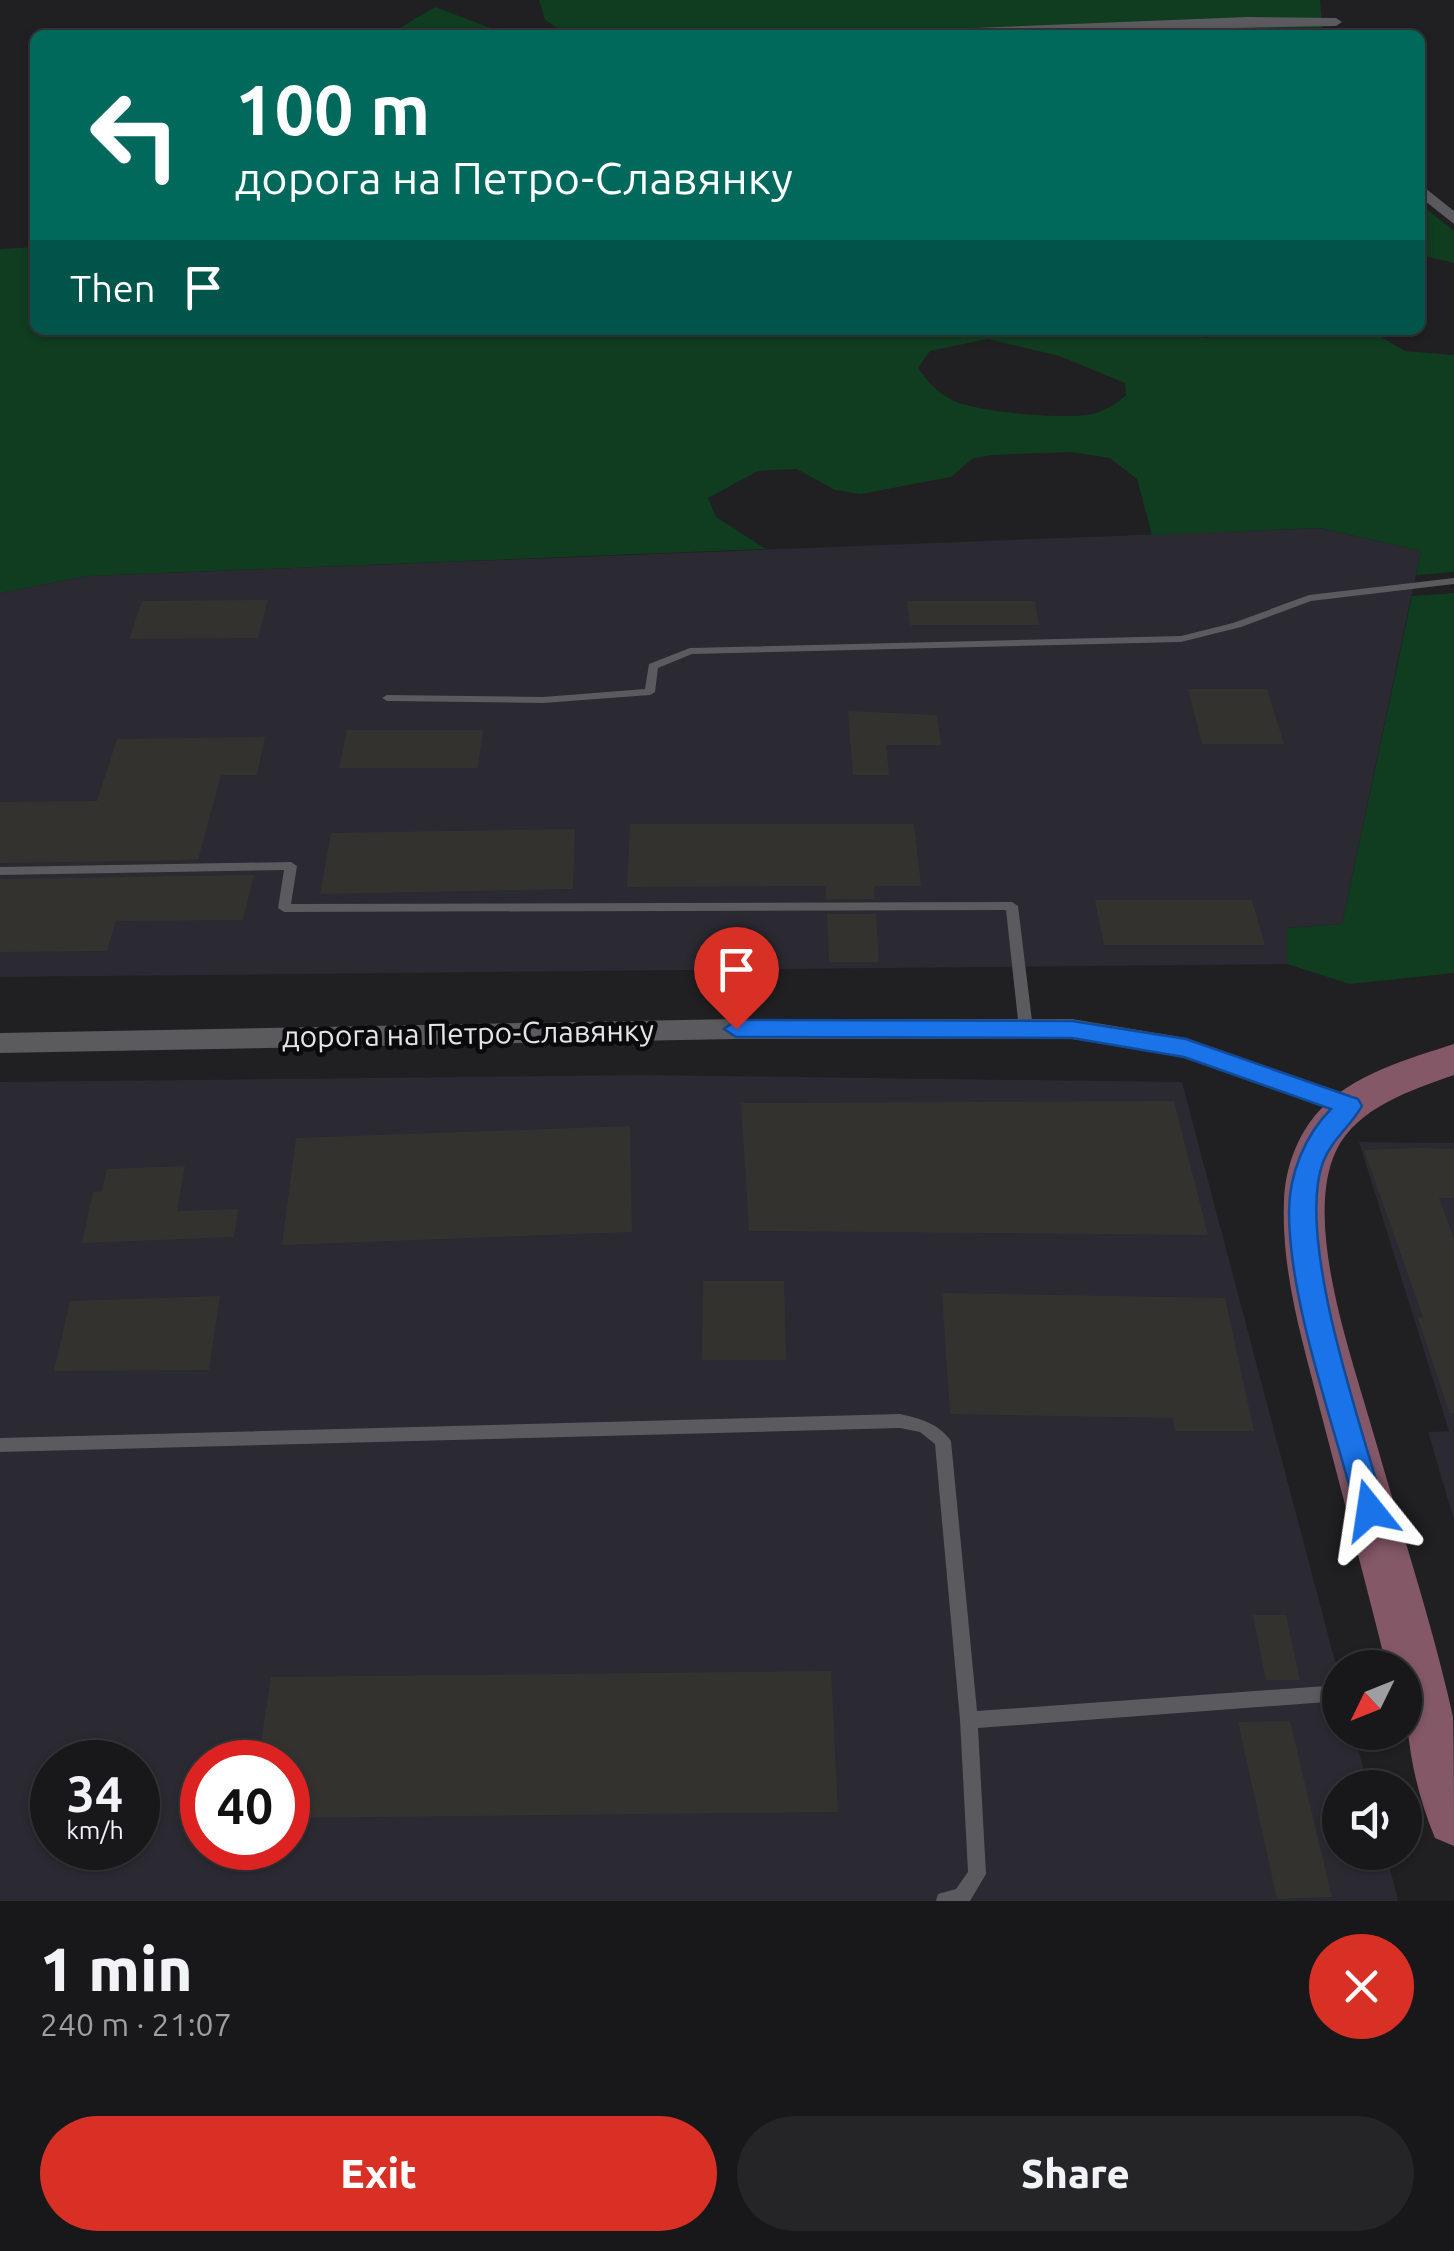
<!DOCTYPE html>
<html lang="en">
<head>
<meta charset="utf-8">
<style>
	body { margin:0; font-family:Ubuntu,sans-serif; background:#252427; color:#f1f3f6; height:100vh; display:flex; flex-direction:column; font-size:38px; white-space:nowrap }
	* { box-sizing:border-box; margin:0 }
	p { font-size:32px; color:#9f9fa2 }
	.icon { flex:none; width:55px; height:55px; fill:none; stroke:currentColor; stroke-width:2; stroke-linecap:round; stroke-linejoin:round }
	.map { position:relative; height:1901px; overflow:hidden }
	.panel { display:flex; flex-direction:column; background:#18171a; flex:1 }
	.panel>* { flex:none }
	.top-card { position:absolute; left:30px; top:30px; width:1395px; height:305px; border-radius:15px; box-shadow:0 2px 8px #0004,0 0 0 2px #363639; background:#00695c; color:#fff; overflow:hidden }
	.needle { width:65px; rotate:227deg }
	.tools { position:absolute; left:1322px; top:1650px; display:grid; gap:20px }
	.tools a { display:grid; place-items:center; width:100px; height:100px; border-radius:50%; background:#18171a; box-shadow:0 2px 8px #0004,0 0 0 2px #363639; font-size:50px }
	.speed { position:absolute; left:30px; top:1740px; display:flex; gap:20px; font-size:50px; font-weight:700; text-align:center }
	.speed>* { display:grid; place-content:center; width:130px; height:130px; border-radius:50%; background:#18171a; box-shadow:0 2px 8px #0004,0 0 0 2px #363639; line-height:1 }
	.speed small { font-size:25px; font-weight:400 }
	.speed .limit { border:15px solid #d22; background:#fff; color:#111 }
	.pin { position:absolute; display:grid; place-items:center; width:85px; height:85px; color:#fff; margin:-102px -42px; border-radius:50% 50% 50% 0; rotate:-45deg; box-shadow:0 0 10px #0007 }
	.pin .icon { rotate:45deg }
	.me { position:absolute; width:110px; margin:-55px; rotate:345deg; stroke-linejoin:round; filter:drop-shadow(0 0 8px #0008) }
	.turn { display:flex; align-items:center; gap:35px; height:210px; padding:0 40px; font-size:45px }
	.turn .icon { width:130px; height:130px; stroke-width:2.5 }
	.turn b { display:block; font-size:70px; line-height:85px }
	.then { display:flex; align-items:center; height:95px; padding:0 40px; background:#0003; gap:20px; font-size:38px }
	.round { display:grid; place-items:center; flex:none; width:105px; height:105px; border-radius:52px; background:#252427 }
	.summary { display:flex; align-items:center; justify-content:space-between; height:170px; padding:0 40px }
	h1 { font-size:60px; font-weight:800; line-height:75px }
	.button { display:flex; gap:20px; margin-top:auto; padding:20px 40px }
	.button a { flex:1; height:115px; border-radius:60px; background:#d93025; color:#fff; font-size:40px; font-weight:800; line-height:115px; text-align:center }
	.button a+a { background:#252427; color:#f1f3f6 }
	.map>svg:first-child { display:block }
	.built { fill:#2b2931; fill-rule:evenodd }
	.green { fill:#103c20; fill-rule:evenodd }
	.building { fill:#34322f }
	.lines { fill:none; stroke-linecap:round; stroke-linejoin:round }
	.lane { fill:#5b5a5e; fill-rule:evenodd }
	.street { fill:#5b5a5e; fill-rule:evenodd }
	.secondary { fill:#845867; fill-rule:evenodd }
	.route { fill:#1a73e8; stroke:#114b97; stroke-width:2.5 }
	.labels { text-anchor:middle; stroke-width:9; stroke-linejoin:round; paint-order:stroke }
	.street-label { font-size:30px; fill:#e4e3e5; stroke:#0a090b }
</style>
</head>
<body>
<div class="map">
<svg width="1454" height="1901" viewBox="0 0 1454 1901">
	<rect width="100%" height="100%" fill="#201f22"/>
	<!-- built -->
	<g class="built">
		<polygon points="1320,528 1421,551 1342,924 1287,928 1287,964 0,977 0,593 88,576"/>
		<path d="M639,1075L1182,1082L1340,1680V1732L1354,1733L1368,1787L1340,1788V1852L1386,1853L1398,1901H0V1082ZM52,1762H138V1848H52ZM202,1762H288V1848H202Z"/>
		<polygon points="1359,1142 1454,1143 1454,1520 1428,1432 1449,1431"/>
	</g>
	<!-- green -->
	<g class="green">
		<polygon points="539,0 1320,0 1323,35 568,35 545,20"/>
		<polygon points="435,7 509,35 388,35"/>
		<polygon points="1420,204 1454,231 1454,263 1420,255"/>
		<path d="M35,247V330H1157L1206,338L1235,330H1329L1378,335L1405,351L1454,355V572L1416,575L1421,551L1320,528L1152,535L1137,479L1110,458L1070,452L991,455L972,459L951,477L861,494L835,490L797,469L758,471L708,498L716,517L766,549L88,576L0,593V249ZM988,339L1059,356L1125,383L1126,395C1116,404 1105,411 1092,414C1067,420 975,412 952,400C937,392 928,382 918,368L930,351Z"/>
		<polygon points="1454,593 1454,973 1350,984 1287,964 1287,928 1342,924 1412,596"/>
	</g>
	<!-- building -->
	<g class="building">
		<polygon points="268,600 258,638 129,639 142,601"/>
		<polygon points="907,601 1035,601 1039,625 910,625"/>
		<polygon points="1188,689 1267,689 1284,744 1202,744"/>
		<polygon points="848,711 937,715 941,745 886,745 889,775 853,775"/>
		<polygon points="347,730 483,730 478,768 339,768"/>
		<polygon points="265,737 257,775 221,775 198,860 0,863 0,802 97,801 117,739"/>
		<polygon points="630,824 914,824 921,886 874,886 875,899 826,899 826,886 627,887"/>
		<polygon points="575,829 573,889 320,894 331,833"/>
		<polygon points="254,875 243,920 116,921 107,951 0,952 0,879"/>
		<polygon points="1095,900 1252,900 1265,945 1104,945"/>
		<polygon points="827,914 876,914 879,962 829,962"/>
		<polygon points="1174,1101 1208,1235 749,1231 741,1103"/>
		<polygon points="630,1126 632,1232 282,1245 296,1138"/>
		<polygon points="1420,1148 1454,1149 1454,1198 1439,1198 1454,1239 1454,1413 1450,1414 1418,1318 1423,1317 1364,1150"/>
		<polygon points="185,1166 177,1211 238,1209 234,1237 82,1243 93,1192 102,1191 107,1169"/>
		<polygon points="703,1281 784,1281 786,1360 702,1360"/>
		<polygon points="942,1293 1225,1298 1254,1431 1175,1431 1173,1418 950,1414"/>
		<polygon points="220,1296 209,1370 54,1371 70,1301"/>
		<polygon points="1253,1615 1286,1615 1300,1680 1266,1680"/>
		<polygon points="831,1671 838,1812 288,1818 288,1762 258,1762 271,1677"/>
		<polygon points="1290,1721 1332,1897 1277,1899 1238,1722"/>
	</g>
	<g class="lines">
		<!-- lane -->
		<g class="lane">
			<polygon points="1454,578 1454,584 1311,601 1241,627 1181,642 692,654 658,668 655,692 650,695 543,703 387,701 382,698 387,695 543,697 645,689 649,664 690,648 1181,636 1233,623 1309,595"/>
			<polygon points="291,862 297,866 291,904 1012,902 1018,906 1033,1029 1031,1032 1021,1032 1019,1029 1006,910 284,912 278,908 284,870 0,875 0,867"/>
			<path d="M900,1414C921,1419 938,1423 951,1441L977,1711L1340,1685V1701L978,1728L986,1874L970,1901H936L938,1894L956,1889L968,1872L960,1720L935,1444L920,1432L900,1428L0,1452V1438Z"/>
		</g>
		<!-- street -->
		<g class="street">
			<polygon points="1247,17 1336,18 1342,22 1336,26 890,35 897,31"/>
			<polygon points="1420,184 1454,211 1454,224 1420,197"/>
			<polygon points="736,1019 1072,1019 1186,1038 1360,1099 1364,1106 1360,1113 1350,1116 1184,1057 1072,1039 736,1039 0,1053 0,1033"/>
		</g>
		<!-- secondary -->
		<path class="secondary" d="M1454,1044V1075C1412,1090 1357,1107 1336,1151C1302,1223 1353,1360 1373,1432C1400,1527 1432,1622 1453,1717C1454,1754 1454,1808 1454,1846L1435,1838C1411,1780 1405,1729 1405,1668H1387C1366,1584 1344,1501 1322,1417C1304,1346 1281,1275 1284,1201C1285,1169 1297,1135 1319,1111C1353,1074 1408,1059 1454,1044Z"/>
	</g>
	<!-- route -->
	<path class="route" d="M736,1020L1072,1021L1186,1039L1358,1099L1362,1106C1350,1127 1332,1139 1323,1162C1295,1239 1362,1428 1385,1510L1381,1519L1370,1523L1360,1519L1356,1510C1333,1422 1289,1301 1289,1212C1289,1174 1305,1135 1331,1109L1184,1057L1072,1038L736,1037L724,1029Z"/>
	<g class="labels">
		<!-- street labels -->
		<g class="street-label">
			<text transform="translate(468 1034) rotate(-1)" y="10">дорога на Петро-Славянку</text>
		</g>
	</g>
</svg>
<div class="tools">
<a><svg class="needle" viewBox="-14 -14 28 28"><path d="M0-13l5 13h-10z" fill="#e53935"/><path d="M0 13l5-13h-10z" fill="#9f9fa2"/></svg></a>
<a><svg class="icon" aria-label="sound" viewBox="0 0 24 24"><path d="M4 9h4l5-4v14l-5-4H4zM17 9q2 3 0 6"/></svg></a>
</div>
<div class="speed"><div>34<small>km/h</small></div><div class="limit">40</div></div>
<div class="pin" style="left:736px;top:1029px;background:#d93025"><svg class="icon" aria-label="arrive" viewBox="0 0 24 24"><path d="M6 21V4h12l-3 4 3 4H6"/></svg></div>
<svg class="me" style="left:1370px;top:1510px" viewBox="-20 -20 40 40"><path d="M0-17L14 15 0 8-14 15z" fill="#1a73e8" stroke="#fff" stroke-width="4"/></svg>
<div class="top-card">
<div class="turn"><svg class="icon" aria-label="left" viewBox="0 0 24 24"><path d="M17 20v-9H6M10 6l-5 5 5 5"/></svg><div><b>100 m</b>дорога на Петро-Славянку</div></div>
<div class="then">Then<svg class="icon" aria-label="arrive" viewBox="0 0 24 24"><path d="M6 21V4h12l-3 4 3 4H6"/></svg></div>
</div>
</div>
<section class="panel">
<div class="summary"><div><h1>1 min</h1><p>240 m · 21:07</p></div><a class="round" style="background:#d93025;color:#fff"><svg class="icon" aria-label="close" viewBox="0 0 24 24"><path d="M6 6l12 12M18 6L6 18"/></svg></a></div>
<div class="button"><a>Exit</a><a>Share</a></div>
</section>
</body>
</html>
